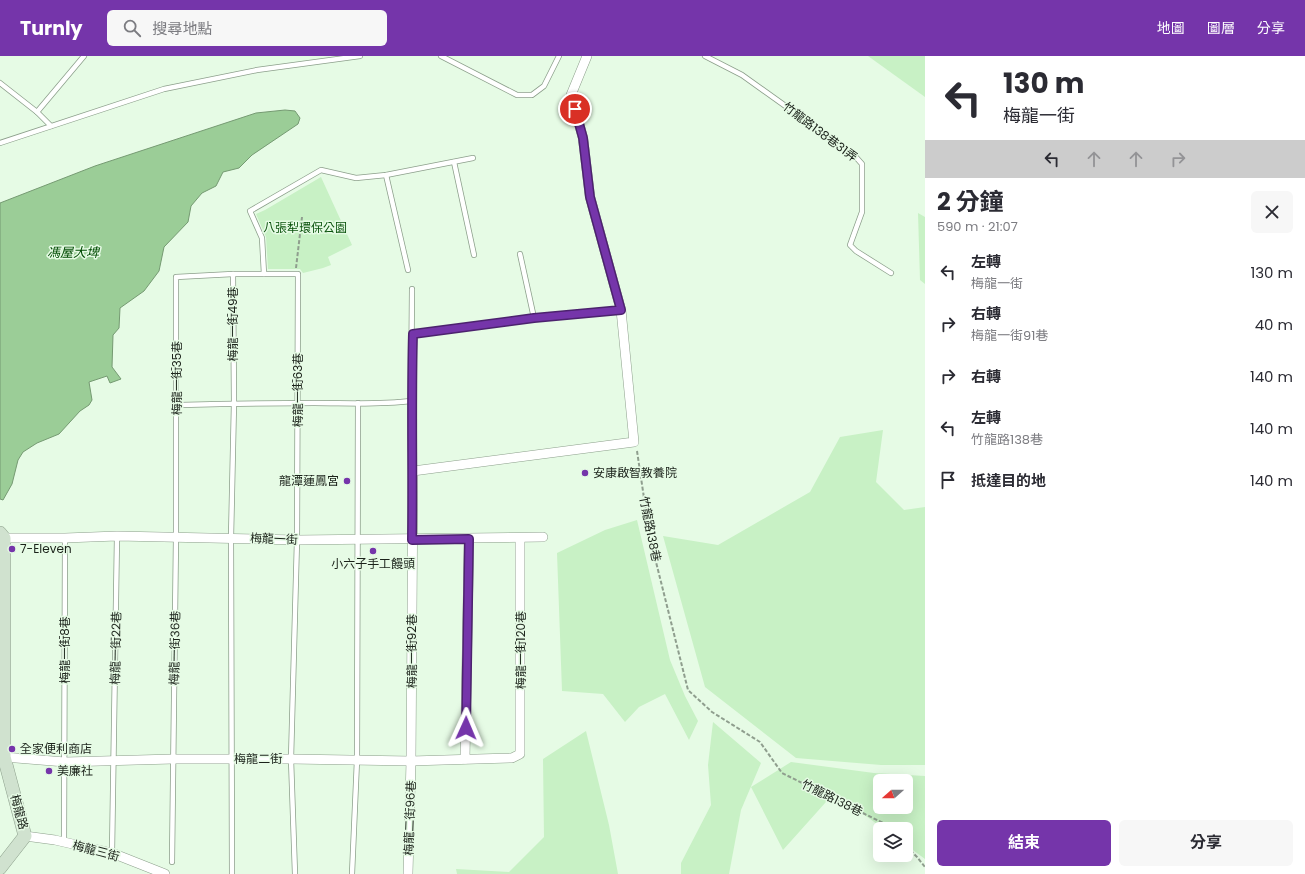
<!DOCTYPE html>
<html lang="zh-TW">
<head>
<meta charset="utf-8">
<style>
	body { margin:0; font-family:Poppins,"Noto Sans TC",sans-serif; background:#f7f7f7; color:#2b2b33; height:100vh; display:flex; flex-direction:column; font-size:15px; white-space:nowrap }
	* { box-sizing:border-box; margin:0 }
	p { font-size:13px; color:#7c7c81 }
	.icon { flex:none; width:22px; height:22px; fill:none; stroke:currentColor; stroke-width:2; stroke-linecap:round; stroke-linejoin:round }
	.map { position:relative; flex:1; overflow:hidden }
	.details { display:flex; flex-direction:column; background:#fff; width:380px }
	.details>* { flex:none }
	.top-card { background:#fff; color:#2b2b33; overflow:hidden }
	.needle { width:26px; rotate:249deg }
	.tools { position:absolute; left:873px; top:718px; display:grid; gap:8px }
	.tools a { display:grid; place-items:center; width:40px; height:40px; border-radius:6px; background:#fff; box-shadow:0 4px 16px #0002; font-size:20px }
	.pin { position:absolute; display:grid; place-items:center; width:34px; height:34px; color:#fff; margin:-17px; border:2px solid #fff; border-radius:50%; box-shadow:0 1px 4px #0007 }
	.me { position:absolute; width:44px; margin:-22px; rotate:1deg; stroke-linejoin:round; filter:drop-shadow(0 0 3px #0008) }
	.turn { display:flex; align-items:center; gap:14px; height:84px; padding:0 12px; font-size:18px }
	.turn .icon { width:52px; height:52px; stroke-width:2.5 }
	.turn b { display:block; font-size:28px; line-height:34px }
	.lanes { display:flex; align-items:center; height:38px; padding:0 12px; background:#0003; justify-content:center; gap:20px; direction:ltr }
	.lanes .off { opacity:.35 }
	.round { display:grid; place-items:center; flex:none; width:42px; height:42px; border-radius:6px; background:#f7f7f7 }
	.overview { display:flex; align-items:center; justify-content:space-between; height:68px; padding:0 12px }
	h1 { font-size:24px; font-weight:700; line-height:30px }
	.cta { display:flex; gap:8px; margin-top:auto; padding:8px 12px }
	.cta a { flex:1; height:46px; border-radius:6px; background:#7535aa; color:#fff; font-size:16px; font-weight:700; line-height:46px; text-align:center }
	.cta a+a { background:#f7f7f7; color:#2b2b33 }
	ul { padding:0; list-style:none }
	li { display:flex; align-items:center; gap:12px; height:52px; padding:0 12px }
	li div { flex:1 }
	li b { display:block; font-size:15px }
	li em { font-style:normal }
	header { display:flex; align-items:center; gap:24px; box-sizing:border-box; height:56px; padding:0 20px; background:#7535aa; color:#fff }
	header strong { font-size:19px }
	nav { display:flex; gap:22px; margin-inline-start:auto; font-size:14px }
	.search { width:280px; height:36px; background:#f7f7f7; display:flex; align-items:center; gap:10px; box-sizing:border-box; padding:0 14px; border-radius:6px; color:#7c7c81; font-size:15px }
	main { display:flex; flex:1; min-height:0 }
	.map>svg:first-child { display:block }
	.green { fill:#c8f1c5; fill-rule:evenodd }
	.water { fill:#9bcd97; stroke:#759a72 }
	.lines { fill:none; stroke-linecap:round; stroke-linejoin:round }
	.lane-casing { stroke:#8c9f8b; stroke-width:6 }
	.street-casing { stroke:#8c9f8b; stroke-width:10 }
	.secondary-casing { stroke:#8c9f8b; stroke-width:14 }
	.path { stroke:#8f9e8e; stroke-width:2; stroke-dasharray:4 2; stroke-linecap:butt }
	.lane { stroke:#fff; stroke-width:4.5 }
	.street { stroke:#fff; stroke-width:9 }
	.secondary { stroke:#d0e2cf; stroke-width:13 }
	.route-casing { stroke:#4c226e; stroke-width:10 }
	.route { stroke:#7535aa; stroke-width:7 }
	.poi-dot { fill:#7535aa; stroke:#e6fbe5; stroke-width:1.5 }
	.labels { text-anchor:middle; stroke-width:3; stroke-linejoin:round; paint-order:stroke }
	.street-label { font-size:12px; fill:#1b221a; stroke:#e6fbe5 }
	.park-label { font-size:12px; fill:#0b530d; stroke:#e6fbe5 }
	.poi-label { font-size:12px; fill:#1b221a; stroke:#e6fbe5; text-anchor:start }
	.water-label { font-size:13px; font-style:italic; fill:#014c03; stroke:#e6fbe5 }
</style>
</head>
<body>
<header>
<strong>Turnly</strong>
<div class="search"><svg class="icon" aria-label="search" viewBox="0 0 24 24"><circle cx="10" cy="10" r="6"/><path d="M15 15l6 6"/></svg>搜尋地點</div>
<nav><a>地圖</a><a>圖層</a><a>分享</a></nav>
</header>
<main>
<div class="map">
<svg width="925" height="818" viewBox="0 0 925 818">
	<rect width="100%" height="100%" fill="#e6fbe5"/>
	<!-- green -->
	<g class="green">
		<polygon points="868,0 925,0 925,41"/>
		<polygon points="321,121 352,189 328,201 331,209 323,212 303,217 300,213 268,213 266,181 256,158 265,154"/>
		<polygon points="918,157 925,161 925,228 920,224"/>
		<polygon points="883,374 876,426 904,454 925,451 925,709 881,709 796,702 705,631 663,480 718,489 810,436 840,381"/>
		<polygon points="637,464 670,604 685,640 698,665 689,684 665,638 639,651 625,666 603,638 562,635 557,497 605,474"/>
		<polygon points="713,666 761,707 741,754 729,818 681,818 681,807 711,749 708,709"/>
		<polygon points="586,675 609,769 618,818 457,818 456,813 509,816 544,781 543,703"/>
		<path d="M791,706L874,717L925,720V803L906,789V773H884L834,737L783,794L751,731ZM880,725H906V751H880Z"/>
	</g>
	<!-- water -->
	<polygon class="water" points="285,54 295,55 300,62 298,68 252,99 239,112 223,116 216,130 202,137 191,150 188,166 164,191 159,215 144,235 120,252 119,272 113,279 112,311 121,323 110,327 107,320 89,326 92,344 89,349 80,355 59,378 37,387 23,396 18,404 12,428 3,444 0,443 0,147 95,110 256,57"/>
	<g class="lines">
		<defs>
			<g id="lane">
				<polyline points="441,0 517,39 532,39 544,30 559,0"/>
				<polyline points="705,0 742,19 854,99 862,108 862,156 850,189 856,195 891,217"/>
				<polyline points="0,27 37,56 51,70"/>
				<polyline points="37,56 84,0"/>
				<polyline points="0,87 164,33 257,14 360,0"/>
				<polyline points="454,106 474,199"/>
				<polyline points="386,119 408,214"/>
				<polyline points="520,198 534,262"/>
				<polyline points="264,218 298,218 297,484 291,703 295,818"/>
				<polyline points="412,233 411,345 413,415"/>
				<polyline points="413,278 534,262 621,254"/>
				<path d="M177,349C223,348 268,347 314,347C346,347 379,349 411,345"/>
				<polyline points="64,786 65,482"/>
				<polyline points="112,797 117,480"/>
				<polyline points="172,806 176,481 176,221 233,218"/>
				<polyline points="232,818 231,482 234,347 233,218 264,218 262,182 250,155 321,114 356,122 386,119 473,102"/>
				<polyline points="352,818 357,704 358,347"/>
			</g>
			<g id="street">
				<polyline points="4,482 65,482 117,480 297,484 543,481"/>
				<polyline points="4,701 65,706 173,703 291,703 411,705 512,702 520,698 520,482"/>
				<polyline points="465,703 469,483"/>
				<polyline points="25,780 55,784 112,797 165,818"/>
				<polyline points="408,818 411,705 413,415 634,386 621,254 590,141 583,82 571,39 587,0"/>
			</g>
			<polyline id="secondary" points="0,477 4,482 4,701 25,780 0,812"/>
		</defs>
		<!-- lane casing -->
		<use href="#lane" class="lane-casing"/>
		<!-- street casing -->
		<use href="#street" class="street-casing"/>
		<!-- secondary casing -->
		<use href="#secondary" class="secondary-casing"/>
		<!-- path -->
		<g class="path">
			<polyline points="296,212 302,161"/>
			<polyline points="637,395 650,482 688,634 712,656 760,686 782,717 883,767 889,773"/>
			<polyline points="906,790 917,801 925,811"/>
		</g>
		<!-- lane -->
		<use href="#lane" class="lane"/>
		<!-- street -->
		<use href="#street" class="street"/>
		<!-- secondary -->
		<use href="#secondary" class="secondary"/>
	</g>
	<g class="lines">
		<defs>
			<path id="route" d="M466,672L469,483L412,484C413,415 411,347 413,278L534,262L621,254L590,141L583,82L575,53"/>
		</defs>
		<!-- route casing -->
		<use href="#route" class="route-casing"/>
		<!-- route -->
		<use href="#route" class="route"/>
	</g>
	<!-- markers -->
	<g class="poi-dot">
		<circle cx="585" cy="417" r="4"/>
		<circle cx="347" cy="425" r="4"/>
		<circle cx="12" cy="493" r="4"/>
		<circle cx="373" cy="495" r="4"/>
		<circle cx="12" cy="693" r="4"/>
		<circle cx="49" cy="715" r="4"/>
	</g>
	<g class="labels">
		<!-- street labels -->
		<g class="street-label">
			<text transform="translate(820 76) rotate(37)" y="4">竹龍路138巷31弄</text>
			<text transform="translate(233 268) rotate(-90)" y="4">梅龍一街49巷</text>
			<text transform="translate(177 322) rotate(-90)" y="4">梅龍一街35巷</text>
			<text transform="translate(298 334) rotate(-90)" y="4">梅龍一街63巷</text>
			<text transform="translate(650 473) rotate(79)" y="4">竹龍路138巷</text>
			<text transform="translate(274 483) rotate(2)" y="4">梅龍一街</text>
			<text transform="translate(116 592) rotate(-89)" y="4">梅龍一街22巷</text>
			<text transform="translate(175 592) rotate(-89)" y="4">梅龍一街36巷</text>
			<text transform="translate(65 594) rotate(-90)" y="4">梅龍一街8巷</text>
			<text transform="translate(521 594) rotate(-90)" y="4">梅龍一街120巷</text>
			<text transform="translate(412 595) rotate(-90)" y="4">梅龍一街92巷</text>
			<text x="258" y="707">梅龍二街</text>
			<text transform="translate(832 742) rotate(26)" y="4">竹龍路138巷</text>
			<text transform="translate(19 756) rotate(75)" y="4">梅龍路</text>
			<text transform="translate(410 762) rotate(-88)" y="4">梅龍二街96巷</text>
			<text transform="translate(96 795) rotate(15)" y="4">梅龍三街</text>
		</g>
		<!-- park labels -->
		<g class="park-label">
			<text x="305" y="176">八張犁環保公園</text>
		</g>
		<!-- poi labels -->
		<g class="poi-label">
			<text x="593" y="421">安康啟智教養院</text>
			<text x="339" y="429" text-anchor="end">龍潭蓮鳳宮</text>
			<text x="20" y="497">7-Eleven</text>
			<text x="373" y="512" text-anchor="middle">小六子手工饅頭</text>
			<text x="20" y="697">全家便利商店</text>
			<text x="57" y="719">美廉社</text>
		</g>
		<!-- water labels -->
		<g class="water-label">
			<text x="73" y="201">馮屋大埤</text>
		</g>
	</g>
</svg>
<div class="tools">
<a><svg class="needle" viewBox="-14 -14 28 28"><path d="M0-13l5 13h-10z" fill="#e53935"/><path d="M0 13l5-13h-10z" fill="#7c7c81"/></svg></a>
<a><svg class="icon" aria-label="layers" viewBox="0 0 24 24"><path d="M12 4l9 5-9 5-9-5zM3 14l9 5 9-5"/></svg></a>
</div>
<div class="pin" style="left:575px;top:53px;background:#d93025"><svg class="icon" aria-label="arrive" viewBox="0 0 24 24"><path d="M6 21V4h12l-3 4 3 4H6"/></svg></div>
<svg class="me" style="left:466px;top:672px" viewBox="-20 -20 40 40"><path d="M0-17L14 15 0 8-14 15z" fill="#7535aa" stroke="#fff" stroke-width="4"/></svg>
</div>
<section class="details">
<div class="top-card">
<div class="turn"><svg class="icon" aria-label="left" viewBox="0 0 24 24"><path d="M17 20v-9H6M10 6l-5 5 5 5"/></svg><div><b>130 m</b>梅龍一街</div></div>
<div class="lanes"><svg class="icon" aria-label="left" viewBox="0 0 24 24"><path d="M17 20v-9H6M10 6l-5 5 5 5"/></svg><svg class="icon off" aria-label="ahead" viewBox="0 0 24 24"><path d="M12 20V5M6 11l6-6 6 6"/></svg><svg class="icon off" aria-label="ahead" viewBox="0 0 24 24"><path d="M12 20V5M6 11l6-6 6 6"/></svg><svg class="icon off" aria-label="right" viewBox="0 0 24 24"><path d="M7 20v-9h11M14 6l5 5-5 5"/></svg></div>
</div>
<div class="overview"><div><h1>2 分鐘</h1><p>590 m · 21:07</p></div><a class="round"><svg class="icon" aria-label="close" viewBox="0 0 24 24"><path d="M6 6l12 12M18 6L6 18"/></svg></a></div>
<ul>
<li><svg class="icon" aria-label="left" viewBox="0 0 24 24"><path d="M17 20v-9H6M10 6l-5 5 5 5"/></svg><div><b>左轉</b><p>梅龍一街</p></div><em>130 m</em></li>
<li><svg class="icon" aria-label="right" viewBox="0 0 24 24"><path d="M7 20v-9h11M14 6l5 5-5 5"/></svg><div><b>右轉</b><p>梅龍一街91巷</p></div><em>40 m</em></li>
<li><svg class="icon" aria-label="right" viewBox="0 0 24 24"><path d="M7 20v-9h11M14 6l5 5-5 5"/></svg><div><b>右轉</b></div><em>140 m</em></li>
<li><svg class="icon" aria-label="left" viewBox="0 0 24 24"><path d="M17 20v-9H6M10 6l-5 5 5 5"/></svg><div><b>左轉</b><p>竹龍路138巷</p></div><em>140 m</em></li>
<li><svg class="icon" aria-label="arrive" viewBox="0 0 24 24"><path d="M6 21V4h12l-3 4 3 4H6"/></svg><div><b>抵達目的地</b></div><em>140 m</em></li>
</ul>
<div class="cta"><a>結束</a><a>分享</a></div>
</section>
</main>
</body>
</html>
